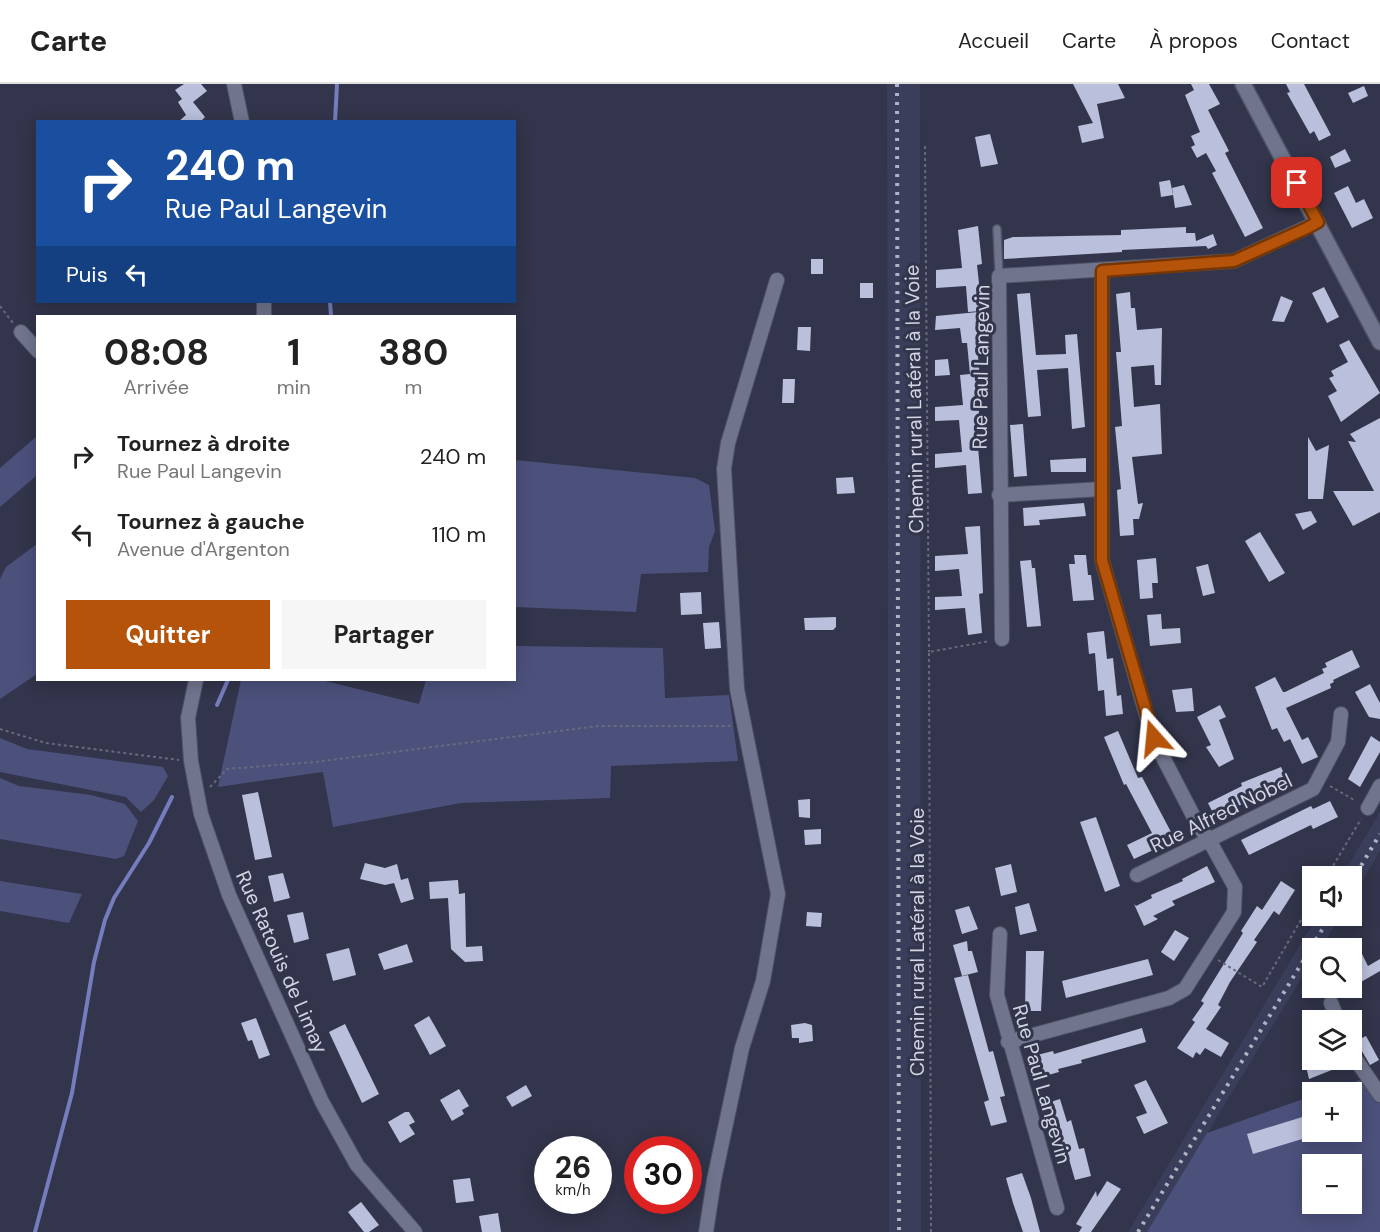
<!DOCTYPE html>
<html lang="fr">
<head>
<meta charset="utf-8">
<style>
	body { margin:0; font-family:"DM Sans",sans-serif; background:#f6f6f6; color:#222; height:100vh; display:flex; flex-direction:column; font-size:22px; white-space:nowrap }
	* { box-sizing:border-box; margin:0 }
	p { font-size:20px; color:#767676 }
	.icon { flex:none; width:33px; height:33px; fill:none; stroke:currentColor; stroke-width:2; stroke-linecap:round; stroke-linejoin:round }
	.map { position:relative; flex:1; overflow:hidden }
	.side { position:absolute; left:36px; top:231px; width:480px; height:366px; display:flex; flex-direction:column; background:#fff; border-radius:0px; box-shadow:0 3px 15px #0003 }
	.side>* { flex:none }
	.banner { position:absolute; left:36px; top:36px; width:480px; height:183px; border-radius:0px; box-shadow:0 3px 15px #0003; background:#1a4fa0; color:#fff; overflow:hidden }
	.tools { position:absolute; left:1302px; top:782px; display:grid; gap:12px }
	.tools a { display:grid; place-items:center; width:60px; height:60px; border-radius:0px; background:#fff; box-shadow:0 3px 15px #0003; font-size:30px }
	.speed { position:absolute; left:534px; top:1052px; display:flex; gap:12px; font-size:30px; font-weight:700; text-align:center }
	.speed>* { display:grid; place-content:center; width:78px; height:78px; border-radius:50%; background:#fff; box-shadow:0 3px 15px #0003; line-height:1 }
	.speed small { font-size:15px; font-weight:400 }
	.speed .limit { border:9px solid #d22; background:#fff; color:#111 }
	.pin { position:absolute; display:grid; place-items:center; width:51px; height:51px; color:#fff; margin:-26px; border-radius:12px; box-shadow:0 3px 9px #0006 }
	.me { position:absolute; width:66px; margin:-33px; rotate:342deg; stroke-linejoin:round; filter:drop-shadow(0 0 4px #0008) }
	.turn { display:flex; align-items:center; gap:21px; height:126px; padding:0 30px; font-size:27px }
	.turn .icon { width:78px; height:78px; stroke-width:2.5 }
	.turn b { display:block; font-size:42px; line-height:51px }
	.then { display:flex; align-items:center; height:57px; padding:0 30px; background:#0003; gap:12px; font-size:22px }
	.eta { display:flex; justify-content:space-evenly; align-items:center; height:102px; text-align:center }
	.eta b { font-size:36px; font-weight:700; line-height:42px }
	.cta { display:flex; gap:12px; margin-top:auto; padding:12px 30px }
	.cta a { flex:1; height:69px; border-radius:0px; background:#b45309; color:#fff; font-size:24px; font-weight:700; line-height:69px; text-align:center }
	.cta a+a { background:#f6f6f6; color:#222 }
	ul { padding:0; list-style:none }
	li { display:flex; align-items:center; gap:18px; height:78px; padding:0 30px }
	li div { flex:1 }
	li b { display:block; font-size:22px }
	li em { font-style:normal }
	header { display:flex; align-items:center; gap:36px; box-sizing:border-box; height:84px; padding:0 30px; background:#fff; border-bottom:2px solid #e0e0e0 }
	header strong { font-size:28px }
	nav { display:flex; gap:33px; margin-inline-start:auto; font-size:21px }
	.map>svg:first-child { display:block }
	.built { fill:#3a3e5b }
	.green { fill:#4c517c; fill-rule:evenodd }
	.lines { fill:none; stroke-linecap:round; stroke-linejoin:round }
	.stream { stroke:#757dbe; stroke-width:4 }
	.building { fill:#babfdb }
	.service-casing { stroke:#4e5163; stroke-width:10 }
	.minor-casing { stroke:#4e5163; stroke-width:16 }
	.secondary-casing { stroke:#4e5163; stroke-width:18 }
	.path { stroke:#676a7e; stroke-width:2; stroke-dasharray:3 3; stroke-linecap:butt }
	.service { stroke:#70748d; stroke-width:7 }
	.minor { stroke:#70748d; stroke-width:14 }
	.secondary { stroke:#70748d; stroke-width:15 }
	.rail { stroke:#b0b3c2; stroke-width:4; stroke-dasharray:3 6; stroke-linecap:butt }
	.route-casing { stroke:#753606; stroke-width:15 }
	.route { stroke:#b45309; stroke-width:10 }
	.labels { text-anchor:middle; stroke-width:6; stroke-linejoin:round; paint-order:stroke }
	.street-label { font-size:20px; fill:#d2d5e3; stroke:#32354b }
</style>
</head>
<body>
<header>
<strong>Carte</strong>
<nav><a>Accueil</a><a>Carte</a><a>À propos</a><a>Contact</a></nav>
</header>
<div class="map">
<svg width="1380" height="1148" viewBox="0 0 1380 1148">
	<rect width="100%" height="100%" fill="#32354b"/>
	<!-- built -->
	<g class="built">
		<polygon points="887,0 920,0 921,1148 889,1148"/>
		<polygon points="1380,728 1380,767 1352,814 1352,792 1342,792"/>
		<polygon points="1318,831 1341,831 1321,864 1312,864 1312,877 1147,1148 1128,1148"/>
	</g>
	<!-- green -->
	<g class="green">
		<polygon points="37,352 37,391 0,423 0,384"/>
		<polygon points="515,376 695,394 709,401 715,447 709,463 708,488 641,490 636,528 515,523"/>
		<polygon points="37,460 37,590 0,615 0,495 6,483"/>
		<polygon points="515,562 663,564 665,614 729,611 738,677 611,682 610,714 461,719 333,743 323,688 218,703 241,596 321,596 419,620 426,596 514,596"/>
		<polygon points="0,654 27,665 163,683 168,692 154,716 141,728 126,713 0,688"/>
		<polygon points="0,694 19,702 91,711 125,720 138,737 124,772 116,775 0,755"/>
		<polygon points="0,797 82,810 69,839 0,827"/>
		<path d="M1363,995L1380,1018V1148H1147L1207,1049L1312,1012V1047H1352V1008H1325ZM1312,1080H1352V1119H1312Z"/>
	</g>
	<g class="lines">
		<!-- stream -->
		<g class="stream">
			<polyline points="335,38 337,0"/>
			<polyline points="330,218 331,232"/>
			<polyline points="217,621 228,596"/>
			<polyline points="35,1148 72,1009 94,878 105,836 114,814 149,759 172,713"/>
		</g>
	</g>
	<!-- building -->
	<g class="building">
		<polygon points="184,0 201,0 207,7 193,18 205,33 200,38 178,38 186,31 178,18 182,15 175,6"/>
		<polygon points="1073,0 1118,0 1125,14 1097,20 1104,54 1082,59 1078,42 1093,39"/>
		<polygon points="1191,0 1209,0 1220,20 1208,26 1229,67 1225,69 1263,144 1245,153 1212,89 1216,87 1206,69 1197,74 1191,63 1195,61 1191,52 1200,48 1185,11 1194,6"/>
		<polygon points="1286,0 1304,0 1331,51 1319,57 1314,47 1310,50 1287,9 1290,8"/>
		<polygon points="1364,2 1368,12 1353,19 1348,9"/>
		<polygon points="990,50 998,80 981,83 975,53"/>
		<polygon points="1345,65 1351,77 1335,84 1330,73"/>
		<polygon points="1170,96 1173,111 1161,113 1159,98"/>
		<polygon points="1184,101 1192,121 1175,124 1172,104"/>
		<polygon points="1348,102 1356,119 1364,115 1373,134 1352,144 1334,109"/>
		<polygon points="978,142 982,180 977,181 982,227 968,228 966,202 936,204 936,186 962,184 958,146"/>
		<polygon points="1186,143 1186,149 1195,149 1196,157 1213,150 1217,161 1208,165 1206,162 1122,166 1122,168 1004,175 1004,156 1013,153 1121,151 1121,146"/>
		<rect x="811" y="175" width="12" height="15"/>
		<rect x="860" y="199" width="13" height="15"/>
		<polygon points="1324,203 1339,233 1327,239 1312,209"/>
		<polygon points="1130,208 1131,224 1135,224 1137,246 1162,244 1161,301 1155,301 1154,281 1131,283 1134,323 1160,320 1162,370 1132,373 1138,420 1143,419 1139,435 1133,435 1134,451 1120,452 1117,406 1121,405 1115,343 1122,342 1116,268 1121,268 1116,210"/>
		<polygon points="1030,209 1036,271 1066,270 1065,251 1077,250 1085,343 1072,345 1068,284 1037,286 1041,332 1028,333 1017,210"/>
		<polygon points="1281,212 1293,217 1284,238 1272,237"/>
		<polygon points="978,228 982,272 978,272 982,317 978,318 982,363 978,363 982,409 968,410 966,381 935,384 935,370 962,368 959,336 935,337 935,323 963,321 960,291 970,290 967,259 962,259 960,244 935,246 936,232"/>
		<polygon points="798,243 811,243 810,267 797,266"/>
		<polygon points="1349,256 1380,309 1341,338 1328,312 1337,307 1329,294 1334,292 1331,287 1348,278 1339,261"/>
		<polygon points="948,275 950,291 935,292 935,276"/>
		<polygon points="783,295 795,295 794,319 782,319"/>
		<polygon points="1380,334 1380,428 1353,442 1333,407 1374,407 1348,357 1356,358 1350,350"/>
		<polygon points="1023,340 1027,392 1014,393 1010,341"/>
		<polygon points="1308,353 1316,367 1329,361 1323,415 1308,415"/>
		<polygon points="1086,374 1086,388 1051,388 1050,376"/>
		<polygon points="853,393 855,409 837,410 836,394"/>
		<polygon points="1084,419 1086,432 1039,436 1040,441 1024,442 1023,424"/>
		<polygon points="1311,427 1317,438 1303,446 1295,430"/>
		<polygon points="980,442 983,509 979,510 982,549 968,551 965,524 935,526 935,513 962,512 959,485 935,487 935,472 968,470 965,443"/>
		<polygon points="1260,448 1285,489 1269,498 1245,457"/>
		<polygon points="1074,471 1086,471 1088,491 1091,491 1094,516 1073,517 1069,480 1075,480"/>
		<polygon points="1156,474 1158,499 1152,499 1153,514 1140,515 1137,476"/>
		<polygon points="1031,476 1032,484 1035,484 1041,542 1027,543 1020,477"/>
		<polygon points="1208,480 1215,509 1203,512 1196,483"/>
		<polygon points="701,508 702,530 681,531 680,509"/>
		<polygon points="1161,530 1162,545 1180,544 1181,559 1150,562 1147,531"/>
		<polygon points="836,533 836,543 833,546 805,546 804,534"/>
		<polygon points="719,538 721,564 705,565 703,539"/>
		<polygon points="1104,547 1107,575 1113,574 1117,612 1121,611 1123,630 1106,632 1104,606 1098,607 1095,569 1089,570 1087,549"/>
		<polygon points="1352,566 1360,583 1333,596 1334,598 1330,600 1331,604 1286,624 1302,656 1308,653 1318,673 1302,680 1290,655 1284,658 1277,644 1272,646 1255,603 1275,593 1283,608 1285,608 1324,589 1322,585 1327,583 1325,579"/>
		<polygon points="1370,600 1380,619 1380,635 1369,633 1355,608"/>
		<polygon points="1192,604 1194,627 1176,628 1172,606"/>
		<polygon points="1220,621 1226,633 1219,636 1234,675 1219,683 1206,663 1211,661 1197,633"/>
		<polygon points="1118,647 1138,694 1142,693 1171,748 1161,756 1164,761 1134,775 1127,761 1152,749 1126,700 1124,701 1104,653"/>
		<polygon points="1371,652 1380,658 1380,668 1360,703 1348,695"/>
		<polygon points="1281,683 1288,698 1215,733 1208,719 1242,702 1241,699"/>
		<polygon points="258,708 272,773 255,776 242,711"/>
		<polygon points="810,715 810,734 799,733 798,716"/>
		<polygon points="1330,717 1338,733 1313,745 1311,741 1249,771 1241,756 1311,722 1313,725"/>
		<polygon points="1096,733 1120,802 1105,808 1080,738"/>
		<polygon points="821,745 821,760 805,761 804,746"/>
		<polygon points="365,779 385,784 397,780 401,796 408,794 414,815 401,819 394,799 385,801 360,795"/>
		<polygon points="1011,780 1017,808 1001,812 995,784"/>
		<polygon points="1207,782 1215,798 1172,817 1175,821 1153,832 1158,835 1144,842 1134,820 1136,822 1152,814 1151,811 1183,797 1182,795"/>
		<polygon points="283,789 290,814 274,818 268,792"/>
		<polygon points="458,796 459,810 465,809 466,863 482,862 483,877 465,878 451,865 448,814 430,815 429,798"/>
		<polygon points="1281,797 1295,806 1279,831 1274,827 1254,856 1257,858 1230,898 1218,921 1221,923 1206,945 1229,959 1221,973 1205,964 1200,971 1196,968 1193,974 1177,964 1195,938 1192,936 1204,919 1201,917 1243,849 1241,847 1257,822 1262,826"/>
		<polygon points="1029,819 1037,847 1020,851 1015,823"/>
		<polygon points="969,822 978,845 962,850 955,826"/>
		<polygon points="303,828 309,855 294,859 287,831"/>
		<polygon points="807,828 822,829 821,843 806,842"/>
		<polygon points="1175,846 1189,854 1174,877 1161,868"/>
		<polygon points="967,857 968,867 972,867 978,888 962,892 953,861"/>
		<polygon points="407,860 413,878 384,886 378,870"/>
		<polygon points="349,864 356,891 333,897 326,870"/>
		<polygon points="1026,867 1044,867 1041,927 1025,927"/>
		<polygon points="1362,870 1368,882 1380,875 1380,887 1361,898 1352,882 1352,876"/>
		<polygon points="1148,875 1153,891 1066,914 1062,897"/>
		<polygon points="968,891 989,968 993,967 1005,1012 1000,1013 1007,1038 991,1042 984,1018 989,1016 954,894"/>
		<polygon points="429,932 446,962 430,971 414,941"/>
		<polygon points="256,934 270,971 259,975 252,956 248,957 241,939"/>
		<polygon points="805,939 812,941 813,957 799,959 799,954 792,954 791,941"/>
		<polygon points="345,940 379,1010 362,1019 329,948"/>
		<polygon points="1142,944 1146,958 1081,976 1082,979 1058,985 1059,988 1031,996 1026,977 1037,974 1037,971 1053,967 1054,970"/>
		<polygon points="1366,952 1379,976 1370,981 1356,957"/>
		<polygon points="1320,975 1335,975 1337,984 1309,995 1306,982 1321,978"/>
		<polygon points="1146,996 1168,1039 1144,1050 1136,1033 1147,1029 1134,1001"/>
		<polygon points="526,1001 532,1012 512,1023 506,1013"/>
		<polygon points="459,1005 469,1022 462,1026 464,1030 452,1037 440,1016"/>
		<polygon points="1060,1015 1067,1038 1071,1036 1079,1065 1084,1064 1091,1092 1075,1096 1067,1068 1063,1069 1057,1048 1052,1050 1044,1020"/>
		<polygon points="405,1028 409,1028 415,1038 409,1041 415,1050 400,1059 388,1038"/>
		<polygon points="1312,1030 1312,1052 1253,1070 1247,1050"/>
		<polygon points="1022,1089 1031,1114 1040,1148 1023,1148 1013,1119 1006,1094"/>
		<polygon points="470,1094 474,1117 456,1119 453,1096"/>
		<polygon points="1107,1097 1121,1105 1091,1148 1079,1148 1082,1143 1076,1140 1096,1107 1097,1113"/>
		<polygon points="361,1118 379,1141 369,1148 364,1148 348,1128"/>
		<polygon points="498,1129 501,1148 482,1148 479,1132"/>
	</g>
	<g class="lines">
		<defs>
			<polyline id="service" points="997,145 999,192"/>
			<g id="minor">
				<polyline points="234,0 242,38"/>
				<polyline points="264,218 264,232"/>
				<polyline points="21,248 38,267"/>
				<polyline points="999,411 1102,405"/>
				<polyline points="1002,555 999,192 1234,177 1318,138"/>
				<polyline points="196,596 188,634 191,677 201,730 229,811 322,1018 357,1081 415,1148"/>
				<polyline points="1368,724 1380,702"/>
				<polyline points="1137,791 1313,705 1338,658 1341,630"/>
				<polyline points="1000,850 997,911 1057,1124"/>
				<polyline points="1331,919 1338,936"/>
				<polyline points="1008,958 1169,914 1185,905 1234,828 1235,803 1209,756 1198,741 1153,654 1102,476 1102,187"/>
				<polyline points="1352,970 1380,1011"/>
				<polyline points="706,1148 714,1096 742,964 763,897 778,810 737,605 724,385 728,359 777,196"/>
			</g>
			<polyline id="secondary" points="1243,0 1380,258"/>
		</defs>
		<!-- service casing -->
		<use href="#service" class="service-casing"/>
		<!-- minor casing -->
		<use href="#minor" class="minor-casing"/>
		<!-- secondary casing -->
		<use href="#secondary" class="secondary-casing"/>
		<!-- path -->
		<g class="path">
			<polyline points="925,62 929,568"/>
			<polyline points="0,222 13,239"/>
			<polyline points="0,645 46,659 179,676"/>
			<polyline points="1330,702 1356,717"/>
			<polyline points="210,703 227,685 315,678 598,642 731,642"/>
			<polyline points="1327,792 1361,735"/>
			<polyline points="1218,876 1262,903 1312,817"/>
			<polyline points="931,1148 929,568 990,557"/>
		</g>
		<!-- service -->
		<use href="#service" class="service"/>
		<!-- minor -->
		<use href="#minor" class="minor"/>
		<!-- secondary -->
		<use href="#secondary" class="secondary"/>
		<!-- rail -->
		<g class="rail">
			<polyline points="897,0 899,1148"/>
			<polyline points="1352,797 1380,750"/>
			<polyline points="1138,1148 1331,831"/>
		</g>
	</g>
	<g class="lines">
		<defs>
			<polyline id="route" points="1154,654 1102,476 1102,187 1234,177 1307,144 1318,138 1297,99"/>
		</defs>
		<!-- route casing -->
		<use href="#route" class="route-casing"/>
		<!-- route -->
		<use href="#route" class="route"/>
	</g>
	<g class="labels">
		<!-- street labels -->
		<g class="street-label">
			<text transform="translate(981 283) rotate(-89)" y="7">Rue Paul Langevin</text>
			<text transform="translate(914 315) rotate(-91)" y="7">Chemin rural Latéral à la Voie</text>
			<text transform="translate(1221 729) rotate(-26)" y="7">Rue Alfred Nobel</text>
			<text transform="translate(917 858) rotate(-90)" y="7">Chemin rural Latéral à la Voie</text>
			<text transform="translate(282 878) rotate(66)" y="7">Rue Ratouis de Limay</text>
			<text transform="translate(1042 1000) rotate(74)" y="7">Rue Paul Langevin</text>
		</g>
	</g>
</svg>
<div class="tools">
<a><svg class="icon" aria-label="sound" viewBox="0 0 24 24"><path d="M4 9h4l5-4v14l-5-4H4zM17 9q2 3 0 6"/></svg></a>
<a><svg class="icon" aria-label="search" viewBox="0 0 24 24"><circle cx="10" cy="10" r="6"/><path d="M15 15l6 6"/></svg></a>
<a><svg class="icon" aria-label="layers" viewBox="0 0 24 24"><path d="M12 4l9 5-9 5-9-5zM3 14l9 5 9-5"/></svg></a>
<a>+</a>
<a>−</a>
</div>
<div class="speed"><div>26<small>km/h</small></div><div class="limit">30</div></div>
<div class="pin" style="left:1297px;top:99px;background:#d93025"><svg class="icon" aria-label="arrive" viewBox="0 0 24 24"><path d="M6 21V4h12l-3 4 3 4H6"/></svg></div>
<svg class="me" style="left:1154px;top:654px" viewBox="-20 -20 40 40"><path d="M0-17L14 15 0 8-14 15z" fill="#b45309" stroke="#fff" stroke-width="4"/></svg>
<div class="banner">
<div class="turn"><svg class="icon" aria-label="right" viewBox="0 0 24 24"><path d="M7 20v-9h11M14 6l5 5-5 5"/></svg><div><b>240 m</b>Rue Paul Langevin</div></div>
<div class="then">Puis<svg class="icon" aria-label="left" viewBox="0 0 24 24"><path d="M17 20v-9H6M10 6l-5 5 5 5"/></svg></div>
</div>
<section class="side">
<div class="eta">
<div><b>08:08</b><p>Arrivée</p></div>
<div><b>1</b><p>min</p></div>
<div><b>380</b><p>m</p></div>
</div>
<ul>
<li><svg class="icon" aria-label="right" viewBox="0 0 24 24"><path d="M7 20v-9h11M14 6l5 5-5 5"/></svg><div><b>Tournez à droite</b><p>Rue Paul Langevin</p></div><em>240 m</em></li>
<li><svg class="icon" aria-label="left" viewBox="0 0 24 24"><path d="M17 20v-9H6M10 6l-5 5 5 5"/></svg><div><b>Tournez à gauche</b><p>Avenue d'Argenton</p></div><em>110 m</em></li>
</ul>
<div class="cta"><a>Quitter</a><a>Partager</a></div>
</section>
</div>
</body>
</html>
